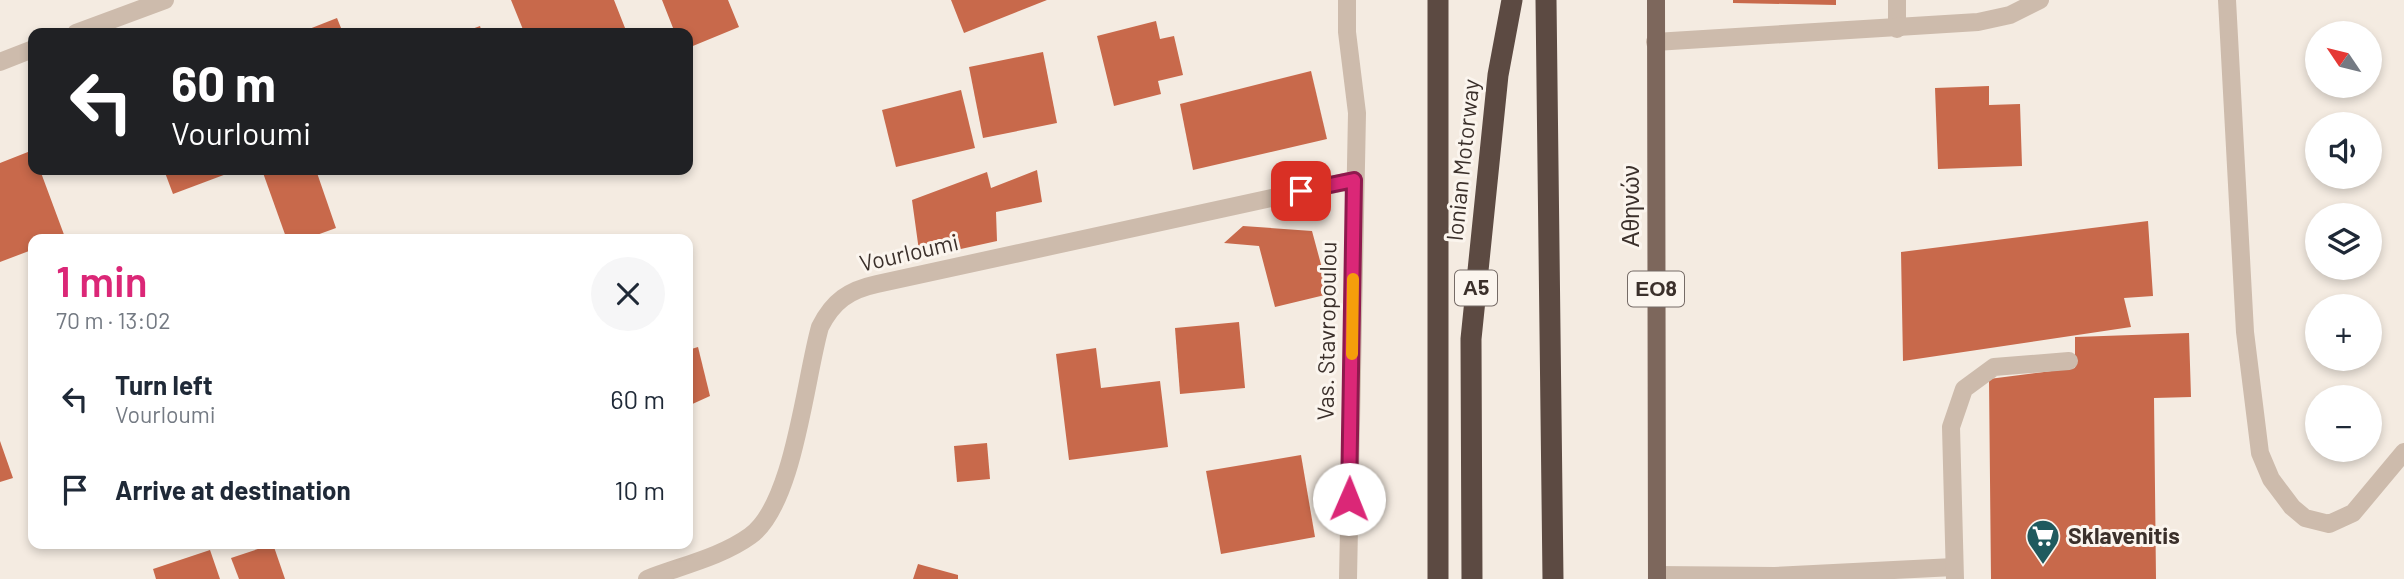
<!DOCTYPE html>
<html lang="en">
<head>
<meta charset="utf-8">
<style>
	body { margin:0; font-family:Barlow,sans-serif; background:#f6f6f7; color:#1f2937; height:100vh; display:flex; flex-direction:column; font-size:26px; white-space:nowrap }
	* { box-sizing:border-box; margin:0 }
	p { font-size:23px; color:#747a83 }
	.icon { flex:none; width:38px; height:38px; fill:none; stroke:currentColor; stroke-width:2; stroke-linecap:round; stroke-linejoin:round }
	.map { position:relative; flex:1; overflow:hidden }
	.details { position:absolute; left:28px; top:234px; width:665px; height:315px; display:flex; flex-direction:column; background:#fff; border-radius:14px; box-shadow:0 4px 10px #0003 }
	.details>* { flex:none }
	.banner { position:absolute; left:28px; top:28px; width:665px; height:147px; border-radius:14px; box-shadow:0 4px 10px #0003; background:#202124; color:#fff; overflow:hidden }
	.needle { width:46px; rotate:305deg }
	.controls { position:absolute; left:2305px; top:21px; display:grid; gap:14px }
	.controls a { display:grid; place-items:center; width:77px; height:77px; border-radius:50%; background:#fff; box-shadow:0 4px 10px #0003; font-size:35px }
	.pin { position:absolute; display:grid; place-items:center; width:60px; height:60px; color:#fff; margin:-30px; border-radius:14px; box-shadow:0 4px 10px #0006 }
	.me { position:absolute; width:77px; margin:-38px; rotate:1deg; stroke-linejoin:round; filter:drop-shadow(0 0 5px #0008) }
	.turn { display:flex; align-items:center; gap:24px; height:147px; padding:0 28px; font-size:32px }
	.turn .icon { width:91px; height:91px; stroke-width:2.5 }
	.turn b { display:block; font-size:49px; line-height:60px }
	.round { display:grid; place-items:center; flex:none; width:74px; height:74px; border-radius:37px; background:#f6f6f7 }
	.overview { display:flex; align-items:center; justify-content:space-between; height:119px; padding:0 28px }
	h1 { font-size:42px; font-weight:600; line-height:52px; color:#db2777 }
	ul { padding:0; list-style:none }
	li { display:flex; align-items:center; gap:21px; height:91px; padding:0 28px }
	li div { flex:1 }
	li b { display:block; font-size:26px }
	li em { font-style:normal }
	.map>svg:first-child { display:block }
	.building { fill:#c8694b }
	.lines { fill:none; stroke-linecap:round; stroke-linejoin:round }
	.minor { stroke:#cdbbac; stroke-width:18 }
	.major { stroke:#7d675c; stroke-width:18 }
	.highway { stroke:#5c4a42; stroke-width:21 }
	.route-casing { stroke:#8e194d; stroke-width:18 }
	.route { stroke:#db2777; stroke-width:12 }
	.slow { stroke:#f59e0b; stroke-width:12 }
	.labels { text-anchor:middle; stroke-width:6; stroke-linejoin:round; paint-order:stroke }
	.shield { fill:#fbf5ee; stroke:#756b66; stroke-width:2 }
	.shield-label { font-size:21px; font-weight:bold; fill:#3b302b }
	.street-label { font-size:23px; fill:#3b302b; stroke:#fbf5ee }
	.poi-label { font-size:23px; font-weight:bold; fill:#3b302b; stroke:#fbf5ee; text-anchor:start }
</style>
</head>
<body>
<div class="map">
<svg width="2404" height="579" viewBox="0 0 2404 579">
	<rect width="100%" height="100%" fill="#f4ebe1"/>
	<!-- building -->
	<g class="building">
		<polygon points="511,0 614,0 627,33 531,33 530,29 524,32"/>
		<polygon points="662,0 728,0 739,27 688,48 688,33 675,33"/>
		<polygon points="951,0 1047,0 964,33"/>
		<polygon points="1733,0 1836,0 1836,5 1733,3"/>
		<polygon points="337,18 343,33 299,33"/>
		<polygon points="1156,21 1160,39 1174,36 1183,75 1158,81 1161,94 1114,106 1097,36"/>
		<polygon points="480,26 482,33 461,33"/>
		<polygon points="1043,52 1057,123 983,138 969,67"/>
		<polygon points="1311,71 1327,139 1193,170 1180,104"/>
		<polygon points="1989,86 1989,105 2020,104 2022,166 1938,169 1935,88"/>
		<polygon points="961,90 975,148 896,167 882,110"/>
		<polygon points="33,150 33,170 40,170 66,240 33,240 33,261 29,251 0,262 0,163"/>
		<polygon points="164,170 237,170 173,194"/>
		<polygon points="262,170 316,170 336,228 303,240 287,240"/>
		<polygon points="1037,170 1042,202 996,212 997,241 920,258 912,200 987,172 991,188"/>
		<polygon points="2148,221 2153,296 2124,298 2131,327 1903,361 1901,252"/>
		<polygon points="1243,226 1312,231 1329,294 1275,307 1259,246 1224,243"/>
		<polygon points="1239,322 1245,388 1180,394 1175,328"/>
		<polygon points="2189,333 2191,397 2154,398 2156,579 1991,579 1989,379 2075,368 2075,337"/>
		<polygon points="698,347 710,396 688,406 688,350"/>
		<polygon points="1096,348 1101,388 1160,381 1168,447 1069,460 1056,354"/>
		<polygon points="0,441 13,478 0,482"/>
		<polygon points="987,443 990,479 957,482 954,446"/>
		<polygon points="1301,455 1315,537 1221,554 1206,471"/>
		<polygon points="273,544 285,579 239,579 231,558"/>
		<polygon points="210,550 220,579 156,579 153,569"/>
		<polygon points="918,564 958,575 958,579 913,579"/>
	</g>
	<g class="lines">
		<!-- minor -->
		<g class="minor">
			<polyline points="1347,0 1347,32 1357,113 1348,579"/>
			<polyline points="1897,0 1897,29"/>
			<polyline points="2227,0 2245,332 2260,453 2271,479 2292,507 2305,518 2329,524 2353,513 2404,452"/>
			<polyline points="76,33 165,0"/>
			<polyline points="1655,42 1978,22 2010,15 2040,0"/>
			<polyline points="0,62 33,49"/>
			<polyline points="1657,575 1775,576 1954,567"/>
			<path d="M647,579C680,566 721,557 750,536C794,505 805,379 820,327C833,301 849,290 877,284L1354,180"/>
			<polyline points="1955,579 1951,427 1964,389 1994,367 2069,361"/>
		</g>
		<!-- major -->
		<polyline class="major" points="1656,0 1657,579"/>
		<!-- highway -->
		<g class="highway">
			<polyline points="1546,0 1553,579"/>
			<polyline points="1438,579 1438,0"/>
			<polyline points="1472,579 1471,339 1498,75 1512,0"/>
		</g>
	</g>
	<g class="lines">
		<defs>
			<polyline id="route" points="1301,191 1354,180 1349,499"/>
		</defs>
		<!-- route casing -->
		<use href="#route" class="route-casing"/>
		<!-- route -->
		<use href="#route" class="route"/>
		<!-- slow -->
		<polyline class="slow" points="1352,354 1353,279"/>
	</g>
	<!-- icons -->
	<defs>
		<symbol id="supermarket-pin" viewBox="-11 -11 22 30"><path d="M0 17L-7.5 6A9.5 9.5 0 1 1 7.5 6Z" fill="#1f5a5e" stroke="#fbf5ee"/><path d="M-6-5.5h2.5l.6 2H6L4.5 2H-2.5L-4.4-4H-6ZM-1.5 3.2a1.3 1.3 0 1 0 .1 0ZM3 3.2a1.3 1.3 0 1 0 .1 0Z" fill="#fff"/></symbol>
	</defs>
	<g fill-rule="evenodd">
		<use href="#supermarket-pin" x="2024" y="517" width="38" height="52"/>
	</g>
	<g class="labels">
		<!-- shield labels -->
		<g class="shield">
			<rect x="1455" y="270.5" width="42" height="35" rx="5"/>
			<rect x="1628" y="271.5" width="56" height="35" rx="5"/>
		</g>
		<g class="shield-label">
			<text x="1476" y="295">Α5</text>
			<text x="1656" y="296">ΕΟ8</text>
		</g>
		<!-- street labels -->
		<g class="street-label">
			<text transform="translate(1463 160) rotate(-84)" y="8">Ionian Motorway</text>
			<text transform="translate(1631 206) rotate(-90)" y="8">Αθηνών</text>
			<text transform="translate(909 253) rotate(-13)" y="8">Vourloumi</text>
			<text transform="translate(1327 331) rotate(-89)" y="8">Vas. Stavropoulou</text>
		</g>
		<!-- poi labels -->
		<g class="poi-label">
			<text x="2068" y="544">Sklavenitis</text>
		</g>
	</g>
</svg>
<div class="controls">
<a><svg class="needle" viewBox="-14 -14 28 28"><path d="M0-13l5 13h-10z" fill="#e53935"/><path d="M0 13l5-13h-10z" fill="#747a83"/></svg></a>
<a><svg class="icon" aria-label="sound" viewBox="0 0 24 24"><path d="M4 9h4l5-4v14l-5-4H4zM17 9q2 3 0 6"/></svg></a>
<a><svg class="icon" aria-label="layers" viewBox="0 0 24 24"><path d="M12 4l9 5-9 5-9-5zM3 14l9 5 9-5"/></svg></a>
<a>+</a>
<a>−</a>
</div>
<div class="pin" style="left:1301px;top:191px;background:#d93025"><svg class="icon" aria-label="arrive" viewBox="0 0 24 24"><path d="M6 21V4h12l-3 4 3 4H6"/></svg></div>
<svg class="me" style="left:1349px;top:499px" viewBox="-20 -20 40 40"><circle r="19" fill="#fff"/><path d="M0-13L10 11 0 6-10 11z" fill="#db2777"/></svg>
<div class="banner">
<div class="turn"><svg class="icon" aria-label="left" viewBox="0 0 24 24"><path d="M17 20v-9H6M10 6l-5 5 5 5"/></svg><div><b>60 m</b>Vourloumi</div></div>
</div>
<section class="details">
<div class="overview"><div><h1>1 min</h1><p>70 m · 13:02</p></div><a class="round"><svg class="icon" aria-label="close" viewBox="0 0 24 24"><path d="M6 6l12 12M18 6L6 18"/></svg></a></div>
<ul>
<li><svg class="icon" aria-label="left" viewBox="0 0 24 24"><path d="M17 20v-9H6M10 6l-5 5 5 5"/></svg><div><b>Turn left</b><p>Vourloumi</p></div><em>60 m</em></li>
<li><svg class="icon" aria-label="arrive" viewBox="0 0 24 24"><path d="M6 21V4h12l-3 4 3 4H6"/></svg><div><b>Arrive at destination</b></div><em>10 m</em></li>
</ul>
</section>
</div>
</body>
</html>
